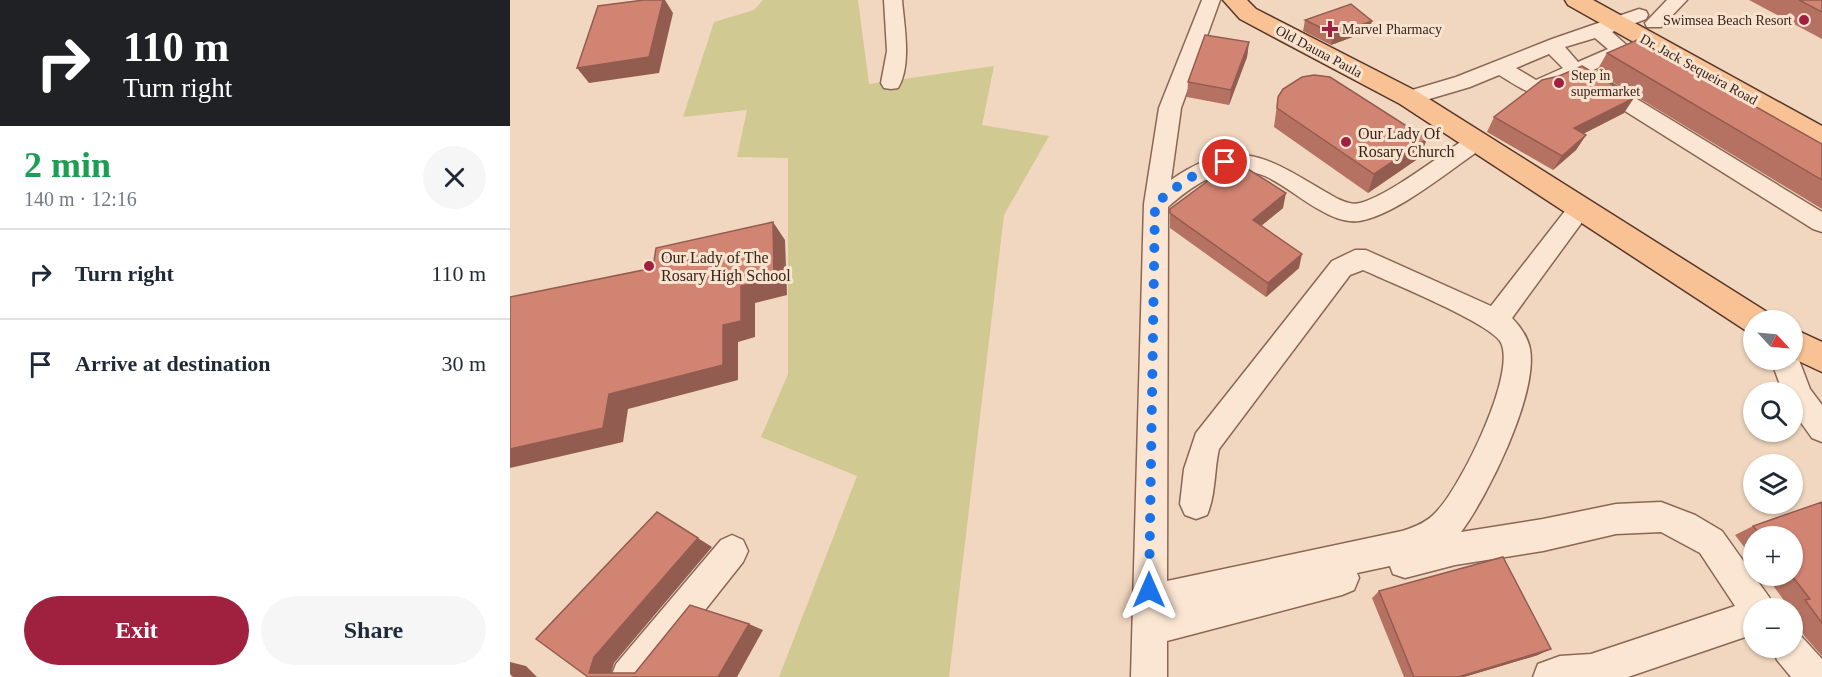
<!DOCTYPE html>
<html lang="en">
<head>
<meta charset="utf-8">
<style>
	body { margin:0; font-family:Georgia,serif; background:#f6f6f7; color:#1f2937; height:100vh; display:flex; flex-direction:column; font-size:22px; white-space:nowrap }
	* { box-sizing:border-box; margin:0 }
	p { font-size:20px; color:#747a83 }
	.icon { flex:none; width:33px; height:33px; fill:none; stroke:currentColor; stroke-width:2; stroke-linecap:round; stroke-linejoin:round }
	.map { position:relative; flex:1; overflow:hidden }
	.panel { display:flex; flex-direction:column; background:#fff; width:510px }
	.panel>* { flex:none }
	.banner { background:#202124; color:#fff; overflow:hidden }
	.needle { width:39px; rotate:116deg }
	.fabs { position:absolute; left:1233px; top:310px; display:grid; gap:12px }
	.fabs a { display:grid; place-items:center; width:60px; height:60px; border-radius:50%; background:#fff; box-shadow:0 2px 4px #0004; font-size:30px }
	.pin { position:absolute; display:grid; place-items:center; width:51px; height:51px; color:#fff; margin:-26px; border:3px solid #fff; border-radius:50%; box-shadow:0 2px 6px #0007 }
	.me { position:absolute; width:66px; margin:-33px; rotate:0deg; stroke-linejoin:round; filter:drop-shadow(0 0 4px #0008) }
	.turn { display:flex; align-items:center; gap:21px; height:126px; padding:0 24px; font-size:27px }
	.turn .icon { width:78px; height:78px; stroke-width:2.5 }
	.turn b { display:block; font-size:42px; line-height:51px }
	.round { display:grid; place-items:center; flex:none; width:63px; height:63px; border-radius:32px; background:#f6f6f7 }
	.head { display:flex; align-items:center; justify-content:space-between; height:102px; padding:0 24px }
	h1 { font-size:36px; font-weight:800; line-height:45px; color:#1e9e55 }
	.button { display:flex; gap:12px; margin-top:auto; padding:12px 24px }
	.button a { flex:1; height:69px; border-radius:36px; background:#9f213f; color:#fff; font-size:24px; font-weight:800; line-height:69px; text-align:center }
	.button a+a { background:#f6f6f7; color:#1f2937 }
	ul { padding:0; list-style:none }
	li { display:flex; align-items:center; gap:18px; height:90px; padding:0 24px; border-top:2px solid #e0e1e3 }
	li div { flex:1 }
	li b { display:block; font-size:22px }
	li em { font-style:normal }
	main { display:flex; flex:1; min-height:0 }
	.map>svg:first-child { display:block }
	.green { fill:#d0c992 }
	.lines { fill:none; stroke-linecap:round; stroke-linejoin:round }
	.minor-casing { stroke:#8b6656; stroke-width:3 }
	.major-casing { stroke:#58362b; stroke-width:3 }
	.minor { fill:#fbe6d3; fill-rule:evenodd }
	.major { fill:#f8c294; fill-rule:evenodd }
	.wall { fill:#b57262 }
	.shaded-wall { fill:#935c50 }
	.building { fill:#d28472; stroke:#935c50; stroke-width:1.5 }
	.route { stroke:#1a73e8; stroke-width:10; stroke-dasharray:0 18 }
	.poi-dot { fill:#9f213f; stroke:#f8e3cf; stroke-width:2 }
	.labels { text-anchor:middle; stroke-width:6; stroke-linejoin:round; paint-order:stroke }
	.far-poi-label { font-size:14px; fill:#39231c; stroke:#f8e3cf; text-anchor:start }
	.far-street-label { font-size:14px; fill:#39231c; stroke:#f8e3cf }
	.poi-label { font-size:16px; fill:#39231c; stroke:#f8e3cf; text-anchor:start }
</style>
</head>
<body>
<main>
<section class="panel">
<div class="banner">
<div class="turn"><svg class="icon" aria-label="right" viewBox="0 0 24 24"><path d="M7 20v-9h11M14 6l5 5-5 5"/></svg><div><b>110 m</b>Turn right</div></div>
</div>
<div class="head"><div><h1>2 min</h1><p>140 m · 12:16</p></div><a class="round"><svg class="icon" aria-label="close" viewBox="0 0 24 24"><path d="M6 6l12 12M18 6L6 18"/></svg></a></div>
<ul>
<li><svg class="icon" aria-label="right" viewBox="0 0 24 24"><path d="M7 20v-9h11M14 6l5 5-5 5"/></svg><div><b>Turn right</b></div><em>110 m</em></li>
<li><svg class="icon" aria-label="arrive" viewBox="0 0 24 24"><path d="M6 21V4h12l-3 4 3 4H6"/></svg><div><b>Arrive at destination</b></div><em>30 m</em></li>
</ul>
<div class="button"><a>Exit</a><a>Share</a></div>
</section>
<div class="map">
<svg width="1312" height="677" viewBox="0 0 1312 677">
	<rect width="100%" height="100%" fill="#f1d7bf"/>
	<!-- green -->
	<polygon class="green" points="253,0 348,0 359,84 484,66 472,125 539,136 494,215 439,677 269,677 347,476 251,437 278,374 278,158 227,157 237,110 173,117 204,22 244,10"/>
	<g class="lines">
		<defs>
			<g id="minor">
				<path d="M374,0H392C394,25 402,66 388,88L381,89L374,88L371,83L377,51Z"/>
				<path d="M692,0H710L671,108L661,180C732,130 765,164 828,199C835,202 842,205 850,203C880,195 930,155 958,137L966,135L974,137L977,142L974,147C941,169 887,215 849,221C836,223 820,216 810,210C791,200 775,185 755,176C718,160 685,183 658,207L657,581L892,531C905,527 918,522 927,511C950,488 1009,370 990,341C977,322 880,282 853,270L840,275L709,449C704,470 706,494 697,515L686,519L675,515L670,504L674,469L686,433L822,261L845,250H856L981,306L1062,202L1070,199L1078,202L1082,208L1078,214L1002,318C1010,326 1018,338 1020,349C1028,394 978,496 951,532L1033,519L1106,504L1151,502L1185,515L1212,531L1259,597L1264,609H1244V634L1118,677H1023L1028,664L1050,656L1081,654L1225,606L1190,553L1151,532L1106,534L1033,551L945,565L895,578L883,574L880,566L847,573L849,578L844,590L832,595L657,641V677H621L634,204L649,108Z"/>
				<polygon points="1157,0 1177,0 1151,27 1137,27 1135,23"/>
				<path d="M1129,9L1136,11L1138,15L1136,19L1102,32L1122,50L1119,54L1081,71L1312,212V232L1303,229L1064,79C1022,97 1028,99 989,75L960,87L899,105L892,103L889,98L892,93L946,77L1042,39ZM1085,38L1098,49L1068,62L1055,47ZM1039,54L1053,68L1026,80L1006,68Z"/>
				<polygon points="1282,351 1289,360 1300,389 1312,405 1312,442 1302,438 1282,410 1282,393 1273,393 1261,360 1282,360"/>
				<polygon points="222,535 233,540 238,551 233,562 142,677 101,677 106,664 211,540"/>
				<polygon points="1282,632 1291,636 1312,659 1312,677 1281,677 1267,660 1262,648 1282,648"/>
			</g>
			<g id="major">
				<polygon points="713,0 737,0 746,9 908,92 1257,312 1262,321 1244,321 1244,333 1235,330 890,104 730,19"/>
				<polygon points="1055,0 1083,0 1312,126 1312,146 1303,143 1058,5"/>
				<polygon points="1282,328 1312,342 1312,372 1282,358"/>
			</g>
		</defs>
		<!-- minor casing -->
		<use href="#minor" class="minor-casing"/>
		<!-- major casing -->
		<use href="#major" class="major-casing"/>
		<!-- minor -->
		<use href="#minor" class="minor"/>
		<!-- major -->
		<use href="#major" class="major"/>
	</g>
	<!-- wall -->
	<g class="wall">
		<polygon points="1239,0 1312,0 1312,39"/>
		<polygon points="795,20 859,31 821,45 793,31"/>
		<polygon points="739,42 737,57 719,105 677,97 678,82"/>
		<polygon points="1097,53 1312,144 1312,209 1086,72"/>
		<polygon points="768,97 917,139 909,158 858,193 764,127"/>
		<polygon points="1114,113 1073,134 1076,135 1066,150 1043,170 977,132 984,117"/>
		<polygon points="773,208 751,226 789,268 756,297 660,228 660,209"/>
		<polygon points="1312,502 1312,656 1296,638 1282,619 1282,609 1275,609 1274,608 1278,606 1256,576 1282,576 1282,537 1244,537 1244,560 1225,535 1243,526"/>
		<polygon points="869,591 1028,655 954,677 894,677 862,598"/>
	</g>
	<!-- shaded-wall -->
	<g class="shaded-wall">
		<polygon points="153,0 155,0 163,13 149,73 79,83 67,68"/>
		<polygon points="862,21 859,31 821,45 824,34"/>
		<polygon points="739,42 737,57 719,105 721,90"/>
		<polygon points="1124,98 1114,113 1055,143 1064,128"/>
		<polygon points="1076,135 1066,150 1043,170 1052,156"/>
		<polygon points="917,139 909,158 858,193 864,174"/>
		<polygon points="776,193 773,208 741,234 743,220"/>
		<polygon points="263,222 275,240 277,295 245,303 245,337 228,342 228,380 118,409 113,442 0,468 0,449 213,325 231,286"/>
		<polygon points="792,254 789,268 756,297 758,283"/>
		<polygon points="147,512 202,547 104,663 100,677 79,673 84,657"/>
		<polygon points="239,624 253,630 227,677 208,677"/>
		<polygon points="1041,649 1028,655 954,677 948,677"/>
		<polygon points="0,662 16,666 27,677 3,677 0,674"/>
	</g>
	<!-- building -->
	<g class="building">
		<polygon points="134,0 153,0 139,57 67,68 88,6"/>
		<polygon points="1289,0 1312,0 1312,12"/>
		<polygon points="841,4 862,21 824,34 795,20"/>
		<polygon points="695,35 739,42 721,90 678,82"/>
		<polygon points="1127,40 1312,144 1312,180 1097,53"/>
		<polygon points="1072,66 1124,98 1064,128 1076,135 1052,156 984,117 1032,80 1049,76"/>
		<polygon points="804,75 820,77 917,139 864,174 767,108 768,97 773,89 792,77"/>
		<polygon points="725,161 776,193 743,220 792,254 758,283 660,213 660,209"/>
		<polygon points="263,222 264,278 231,286 231,321 213,325 213,365 99,394 93,428 0,449 0,297 143,268 146,248"/>
		<polygon points="1312,502 1312,623 1295,600 1300,599 1282,576 1282,537 1252,537 1243,526"/>
		<polygon points="147,512 188,538 84,657 79,673 125,673 180,605 239,624 208,677 78,677 26,639"/>
		<polygon points="993,557 1041,649 948,677 904,677 869,591"/>
	</g>
	<g class="lines">
		<!-- route -->
		<path class="route" d="M639,590L645,204C667,186 688,170 715,162"/>
	</g>
	<!-- markers -->
	<g class="poi-dot">
		<circle cx="1294" cy="20" r="6"/>
		<path d="M817 20h6v6h6v6h-6v6h-6v-6h-6v-6h6z"/>
		<circle cx="1049" cy="83" r="6"/>
		<circle cx="836" cy="142" r="6"/>
		<circle cx="139" cy="266" r="6"/>
	</g>
	<g class="labels">
		<!-- far-poi labels -->
		<g class="far-poi-label">
			<text x="1282" y="25" text-anchor="end">Swimsea Beach Resort</text>
			<text x="832" y="34">Marvel Pharmacy</text>
			<text x="1061" y="80">Step in<tspan x="1061" dy="16">supermarket</tspan></text>
		</g>
		<!-- far-street labels -->
		<g class="far-street-label">
			<text transform="translate(809 51) rotate(28)" y="5">Old Dauna Paula</text>
			<text transform="translate(1189 69) rotate(29)" y="5">Dr. Jack Sequeira Road</text>
		</g>
		<!-- poi labels -->
		<g class="poi-label">
			<text x="848" y="139">Our Lady Of<tspan x="848" dy="18">Rosary Church</tspan></text>
			<text x="151" y="263">Our Lady of The<tspan x="151" dy="18">Rosary High School</tspan></text>
		</g>
	</g>
</svg>
<div class="fabs">
<a><svg class="needle" viewBox="-14 -14 28 28"><path d="M0-13l5 13h-10z" fill="#e53935"/><path d="M0 13l5-13h-10z" fill="#747a83"/></svg></a>
<a><svg class="icon" aria-label="search" viewBox="0 0 24 24"><circle cx="10" cy="10" r="6"/><path d="M15 15l6 6"/></svg></a>
<a><svg class="icon" aria-label="layers" viewBox="0 0 24 24"><path d="M12 4l9 5-9 5-9-5zM3 14l9 5 9-5"/></svg></a>
<a>+</a>
<a>−</a>
</div>
<div class="pin" style="left:715px;top:162px;background:#d93025"><svg class="icon" aria-label="arrive" viewBox="0 0 24 24"><path d="M6 21V4h12l-3 4 3 4H6"/></svg></div>
<svg class="me" style="left:639px;top:590px" viewBox="-20 -20 40 40"><path d="M0-17L14 15 0 8-14 15z" fill="#1a73e8" stroke="#fff" stroke-width="4"/></svg>
</div>
</main>
</body>
</html>
